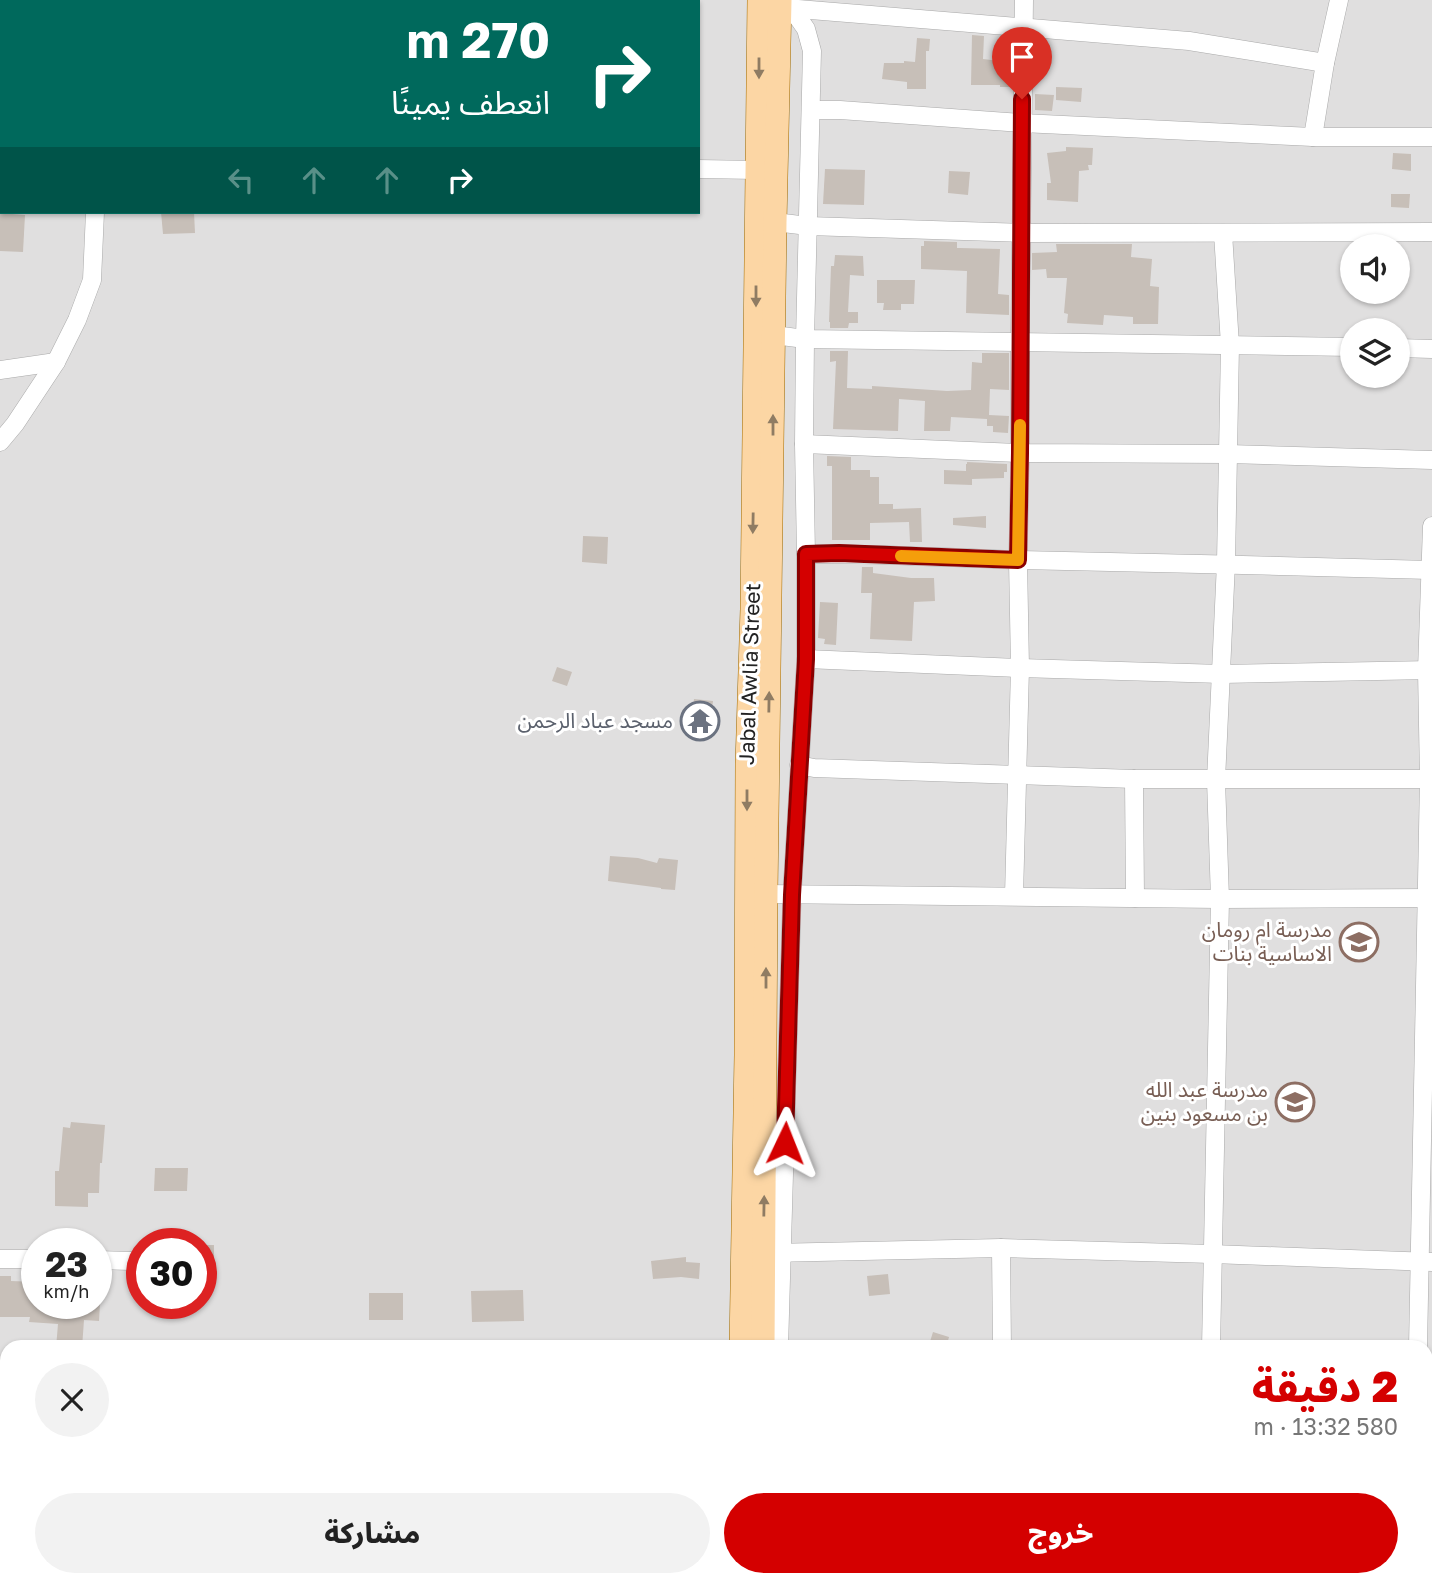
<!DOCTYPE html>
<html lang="ar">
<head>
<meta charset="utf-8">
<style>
	body { margin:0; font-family:"Golos Text","Noto Sans Arabic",sans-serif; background:#f2f2f2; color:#222; direction:rtl; height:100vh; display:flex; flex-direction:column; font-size:26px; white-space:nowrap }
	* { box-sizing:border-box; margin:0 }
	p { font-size:23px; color:#767676 }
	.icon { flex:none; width:38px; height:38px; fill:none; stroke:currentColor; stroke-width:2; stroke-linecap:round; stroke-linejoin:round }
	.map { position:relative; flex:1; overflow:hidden; direction:ltr }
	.drawer { position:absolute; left:0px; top:1340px; width:1433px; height:247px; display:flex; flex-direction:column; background:#fff; border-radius:21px 21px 0 0; box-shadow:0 2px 5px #0004; direction:rtl }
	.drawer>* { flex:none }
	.guide { position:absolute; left:0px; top:0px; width:700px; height:214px; box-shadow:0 2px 5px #0004; direction:rtl; background:#00695c; color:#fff; overflow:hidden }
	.tools { position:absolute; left:1340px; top:234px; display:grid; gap:14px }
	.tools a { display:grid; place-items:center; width:70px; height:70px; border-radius:50%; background:#fff; box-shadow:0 2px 5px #0004; font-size:35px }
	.speed { position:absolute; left:21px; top:1228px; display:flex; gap:14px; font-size:35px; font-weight:700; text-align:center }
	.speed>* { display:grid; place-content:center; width:91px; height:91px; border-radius:50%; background:#fff; box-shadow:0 2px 5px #0004; line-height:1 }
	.speed small { font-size:18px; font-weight:400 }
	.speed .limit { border:10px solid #d22; background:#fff; color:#111 }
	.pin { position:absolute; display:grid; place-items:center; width:60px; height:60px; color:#fff; margin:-72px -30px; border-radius:50% 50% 50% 0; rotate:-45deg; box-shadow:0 0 7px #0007 }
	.pin .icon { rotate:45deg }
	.me { position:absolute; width:77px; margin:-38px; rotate:2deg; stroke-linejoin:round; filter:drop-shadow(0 0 5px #0008) }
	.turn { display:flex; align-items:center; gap:24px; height:147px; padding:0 35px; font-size:32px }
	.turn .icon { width:91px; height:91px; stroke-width:2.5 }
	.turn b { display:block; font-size:49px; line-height:60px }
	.lanes { display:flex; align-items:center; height:66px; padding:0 35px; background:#0003; justify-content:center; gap:35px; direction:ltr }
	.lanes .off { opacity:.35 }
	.round { display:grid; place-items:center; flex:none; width:74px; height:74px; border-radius:37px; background:#f2f2f2 }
	.headline { display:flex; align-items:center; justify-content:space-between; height:119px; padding:0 35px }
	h1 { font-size:42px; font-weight:800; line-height:52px; color:#d40000 }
	.action { display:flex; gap:14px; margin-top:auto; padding:14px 35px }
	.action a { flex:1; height:80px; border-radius:42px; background:#d40000; color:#fff; font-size:28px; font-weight:800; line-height:80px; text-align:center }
	.action a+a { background:#f2f2f2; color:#222 }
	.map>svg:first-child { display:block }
	.residential { fill:#e0dfdf; fill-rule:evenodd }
	.building { fill:#c7bfb8 }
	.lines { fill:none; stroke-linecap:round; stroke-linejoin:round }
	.minor-casing { stroke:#a9a9a9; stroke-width:19 }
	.major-casing { stroke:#a06b00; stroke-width:24 }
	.minor { stroke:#fff; stroke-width:18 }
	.major { stroke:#fcd6a4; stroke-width:23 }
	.oneway { fill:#8f7c63 }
	.route-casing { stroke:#8a0000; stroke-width:18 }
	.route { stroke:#d40000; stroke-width:12 }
	.slow { stroke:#f59e0b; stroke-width:12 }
	.labels { text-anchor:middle; stroke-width:6; stroke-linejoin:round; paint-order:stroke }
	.street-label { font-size:21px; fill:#222; stroke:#fff }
	.worship-label { font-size:21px; fill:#5b616d; stroke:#fff; text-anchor:end }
	.education-label { font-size:21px; fill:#785e54; stroke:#fff; text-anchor:end }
</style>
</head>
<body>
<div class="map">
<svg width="1432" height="1586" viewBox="0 0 1432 1586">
	<rect width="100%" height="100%" fill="#f2efe9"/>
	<!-- residential -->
	<path class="residential" d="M0,0H1432V1586H0ZM2,2H698V212H2ZM1353,247H1398V292H1353ZM1353,331H1398V376H1353ZM37,1244H96V1304H37ZM142,1244H201V1304H142ZM7,1348H1426V1580H7Z"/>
	<!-- building -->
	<g class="building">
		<polygon points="972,35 984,36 983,59 999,61 998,64 1012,65 1012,87 1000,87 1000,85 971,85"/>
		<polygon points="917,38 930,39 929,51 926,51 926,89 907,89 907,82 882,79 884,63 904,63 904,61 915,62"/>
		<polygon points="1056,87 1082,88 1081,102 1056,100"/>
		<polygon points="1035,94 1054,95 1052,111 1035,110"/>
		<polygon points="1066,147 1093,148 1092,165 1088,165 1089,170 1079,171 1078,202 1047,200 1047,183 1051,183 1047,153 1066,151"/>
		<polygon points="1393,153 1411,154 1411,171 1392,169"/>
		<polygon points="825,169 865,170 864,205 823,204"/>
		<polygon points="949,171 970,172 968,195 948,193"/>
		<polygon points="1391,194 1410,194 1409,208 1391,207"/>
		<polygon points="161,212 194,212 195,233 163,234"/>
		<polygon points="0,213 25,215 23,252 0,251"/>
		<polygon points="924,241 957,242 957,248 960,248 1000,249 998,294 1009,295 1009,315 966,313 967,271 921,269 921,246 924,246"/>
		<polygon points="1056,244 1132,244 1131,257 1152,259 1150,286 1159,287 1158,324 1133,324 1133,317 1104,315 1103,325 1067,323 1068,314 1064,313 1067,278 1047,278 1046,269 1032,270 1032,253 1057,252"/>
		<polygon points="835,255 863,256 864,276 850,275 848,312 858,312 858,323 849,323 848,328 830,328 830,322 829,322 831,266 834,266"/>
		<polygon points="877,280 915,280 914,304 901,304 901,310 883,310 884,303 877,303"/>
		<polygon points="830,351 848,351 847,388 872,389 872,386 947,391 971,390 972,362 982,363 982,353 1009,353 1009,390 990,389 989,415 1009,416 1008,433 993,432 993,426 987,426 987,419 951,417 950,431 924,431 925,401 899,399 898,431 833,429 836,361 830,362"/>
		<polygon points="827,456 851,457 851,470 870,470 870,477 879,477 879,504 893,504 893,509 921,508 922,542 910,542 909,522 870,523 870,540 832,540 832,466 827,466"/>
		<polygon points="967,462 1007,464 1007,472 1004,472 1004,478 972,479 972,485 944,484 944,470 966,471 966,464 967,464"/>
		<polygon points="986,516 986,528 953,525 953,518"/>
		<polygon points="583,536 608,537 607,564 582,562"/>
		<polygon points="862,567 873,567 873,573 911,578 934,578 935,601 914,602 912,641 870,639 872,593 861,593"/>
		<polygon points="820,602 838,603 836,645 824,644 825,639 818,638"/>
		<polygon points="557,667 572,672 567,686 552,681"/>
		<polygon points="694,699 713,701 711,718 692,716"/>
		<polygon points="610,856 638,858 657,863 659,858 678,860 675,890 661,889 661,888 608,881"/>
		<polygon points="71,1122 105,1125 102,1163 100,1163 99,1193 88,1193 88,1207 55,1206 55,1171 59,1171 63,1127 70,1128"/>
		<polygon points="155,1168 188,1168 187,1191 154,1191"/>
		<rect x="201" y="1245" width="13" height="20"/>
		<polygon points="686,1257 686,1262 700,1263 699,1279 681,1277 653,1279 651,1261"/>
		<polygon points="888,1274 890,1294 869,1296 867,1276"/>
		<polygon points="0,1276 11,1276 11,1281 37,1282 37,1304 100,1304 99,1321 84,1320 82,1348 56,1348 58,1324 29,1322 30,1317 0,1317"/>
		<polygon points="523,1290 524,1321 472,1322 471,1291"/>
		<rect x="369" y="1293" width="34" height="27"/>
		<polygon points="933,1332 949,1337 946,1348 928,1348"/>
	</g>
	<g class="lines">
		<defs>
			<g id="minor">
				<polyline points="99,2 99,0"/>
				<polyline points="786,8 1189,41 1325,63"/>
				<polyline points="0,36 2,36"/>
				<polyline points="811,110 840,110 1022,123 1313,137 1432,137"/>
				<polyline points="1313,137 1325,63 1339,0"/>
				<polyline points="0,155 2,155"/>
				<polyline points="698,169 757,170"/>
				<polyline points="775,222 808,226 1022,233 1432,232"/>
				<polyline points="774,335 805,339 1353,347"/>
				<polyline points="1398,348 1432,349"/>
				<polyline points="0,370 56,362"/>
				<polyline points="0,442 15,424 56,362 77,320 92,280 95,212"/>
				<polyline points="804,444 1020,453 1228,454 1432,460"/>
				<path d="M806,554C878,553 949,558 1020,560C1157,563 1293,566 1430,570"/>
				<polyline points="806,659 1020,668 1222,674 1432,670"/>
				<polyline points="799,765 814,768 1134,779 1432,779"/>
				<polyline points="1134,779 1135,898"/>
				<polyline points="766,894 1220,899 1432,898"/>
				<polyline points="1014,896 1020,668 1018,560 1020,453 1020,343 1024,0"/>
				<polyline points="1001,1248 1002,1348"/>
				<polyline points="771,1253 1001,1248 1212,1254 1432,1262"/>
				<polyline points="0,1259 37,1259"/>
				<polyline points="96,1260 131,1261"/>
				<polyline points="779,1348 792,895 806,659 806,554 804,444 805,339 812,51 806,29 792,9"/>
				<polyline points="1211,1348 1220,899 1216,780 1226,563 1230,345 1223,233"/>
				<polyline points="1418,1348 1429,779 1427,670 1432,526"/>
				<polyline points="1426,1366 1432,1366"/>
				<polyline points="1426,1482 1432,1482"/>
				<polyline points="1007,1586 1007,1580"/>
				<polyline points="1209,1586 1209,1580"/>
				<polyline points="1418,1586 1418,1580"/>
			</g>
			<g id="major">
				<polyline points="741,1348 746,1055 747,764 752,609 759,0"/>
				<polyline points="763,1348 766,894 775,222 780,0"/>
				<polyline points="738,1586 738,1580"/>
				<polyline points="757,1586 757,1580"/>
			</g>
		</defs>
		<!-- minor casing -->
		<use href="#minor" class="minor-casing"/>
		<!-- major casing -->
		<use href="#major" class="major-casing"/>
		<!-- minor -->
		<use href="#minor" class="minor"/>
		<!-- major -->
		<use href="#major" class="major"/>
	</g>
	<!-- one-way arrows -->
	<defs><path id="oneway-solid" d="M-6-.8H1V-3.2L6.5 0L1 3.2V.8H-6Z" transform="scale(1.75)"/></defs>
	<g class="oneway">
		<use href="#oneway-solid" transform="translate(759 68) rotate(90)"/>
		<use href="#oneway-solid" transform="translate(756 296) rotate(90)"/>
		<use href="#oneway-solid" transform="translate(773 425) rotate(-90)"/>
		<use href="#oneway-solid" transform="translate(753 523) rotate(91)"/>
		<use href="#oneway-solid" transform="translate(769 702) rotate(-89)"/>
		<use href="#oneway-solid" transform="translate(747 800) rotate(90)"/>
		<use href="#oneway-solid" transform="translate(766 978) rotate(-90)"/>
		<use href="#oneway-solid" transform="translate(764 1206) rotate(-89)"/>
	</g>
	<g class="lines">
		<defs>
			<polyline id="route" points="785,1143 792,895 806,659 806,554 839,553 1018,560 1020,453 1022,99"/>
		</defs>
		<!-- route casing -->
		<use href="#route" class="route-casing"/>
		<!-- route -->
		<use href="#route" class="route"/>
		<!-- slow -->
		<polyline class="slow" points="901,556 1018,560 1020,425"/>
	</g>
	<!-- icons -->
	<defs>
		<symbol id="temple-ring" viewBox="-11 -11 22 22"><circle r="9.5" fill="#fff" stroke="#6b7280" stroke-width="1.5"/><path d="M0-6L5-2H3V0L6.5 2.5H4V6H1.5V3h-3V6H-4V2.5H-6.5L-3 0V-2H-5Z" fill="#6b7280"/></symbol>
		<symbol id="school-ring" viewBox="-11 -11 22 22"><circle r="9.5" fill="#fff" stroke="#8d6e63" stroke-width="1.5"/><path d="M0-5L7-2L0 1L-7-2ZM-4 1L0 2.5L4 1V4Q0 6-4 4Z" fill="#8d6e63"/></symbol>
	</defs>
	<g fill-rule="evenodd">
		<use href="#temple-ring" x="678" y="699" width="44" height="44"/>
		<use href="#school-ring" x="1337" y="920" width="44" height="44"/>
		<use href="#school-ring" x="1273" y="1080" width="44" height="44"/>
	</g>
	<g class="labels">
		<!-- street labels -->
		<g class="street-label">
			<text transform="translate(750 674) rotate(-88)" y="7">Jabal Awlia Street</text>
		</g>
		<!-- worship labels -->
		<g class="worship-label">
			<text x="673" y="728">مسجد عباد الرحمن</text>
		</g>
		<!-- education labels -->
		<g class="education-label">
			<text x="1332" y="937">مدرسة ام رومان<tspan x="1332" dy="24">الاساسية بنات</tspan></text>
			<text x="1268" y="1097">مدرسة عبد الله<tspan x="1268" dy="24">بن مسعود بنين</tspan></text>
		</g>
	</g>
</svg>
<div class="tools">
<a><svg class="icon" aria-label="sound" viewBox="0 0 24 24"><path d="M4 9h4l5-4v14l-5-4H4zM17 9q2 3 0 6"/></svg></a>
<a><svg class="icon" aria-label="layers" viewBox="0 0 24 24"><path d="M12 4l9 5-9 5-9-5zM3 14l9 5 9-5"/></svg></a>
</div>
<div class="speed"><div>23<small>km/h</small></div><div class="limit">30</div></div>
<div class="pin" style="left:1022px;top:99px;background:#d93025"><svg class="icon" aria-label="arrive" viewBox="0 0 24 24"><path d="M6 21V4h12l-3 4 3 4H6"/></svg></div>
<svg class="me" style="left:785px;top:1143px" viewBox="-20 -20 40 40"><path d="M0-17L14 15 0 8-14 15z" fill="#d40000" stroke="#fff" stroke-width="4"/></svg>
<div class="guide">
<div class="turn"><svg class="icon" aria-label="right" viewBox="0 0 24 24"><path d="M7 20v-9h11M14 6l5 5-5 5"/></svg><div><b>270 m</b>انعطف يمينًا</div></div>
<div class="lanes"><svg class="icon off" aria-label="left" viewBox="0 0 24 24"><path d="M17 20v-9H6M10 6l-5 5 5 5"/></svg><svg class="icon off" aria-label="ahead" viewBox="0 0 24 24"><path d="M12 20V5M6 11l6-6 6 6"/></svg><svg class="icon off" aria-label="ahead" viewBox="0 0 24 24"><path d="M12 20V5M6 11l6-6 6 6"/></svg><svg class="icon" aria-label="right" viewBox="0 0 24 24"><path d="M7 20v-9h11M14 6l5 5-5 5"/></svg></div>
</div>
<section class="drawer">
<div class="headline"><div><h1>2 دقيقة</h1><p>580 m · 13:32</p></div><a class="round"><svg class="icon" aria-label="close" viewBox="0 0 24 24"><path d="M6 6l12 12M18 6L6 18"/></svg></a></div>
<div class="action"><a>خروج</a><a>مشاركة</a></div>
</section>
</div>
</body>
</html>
